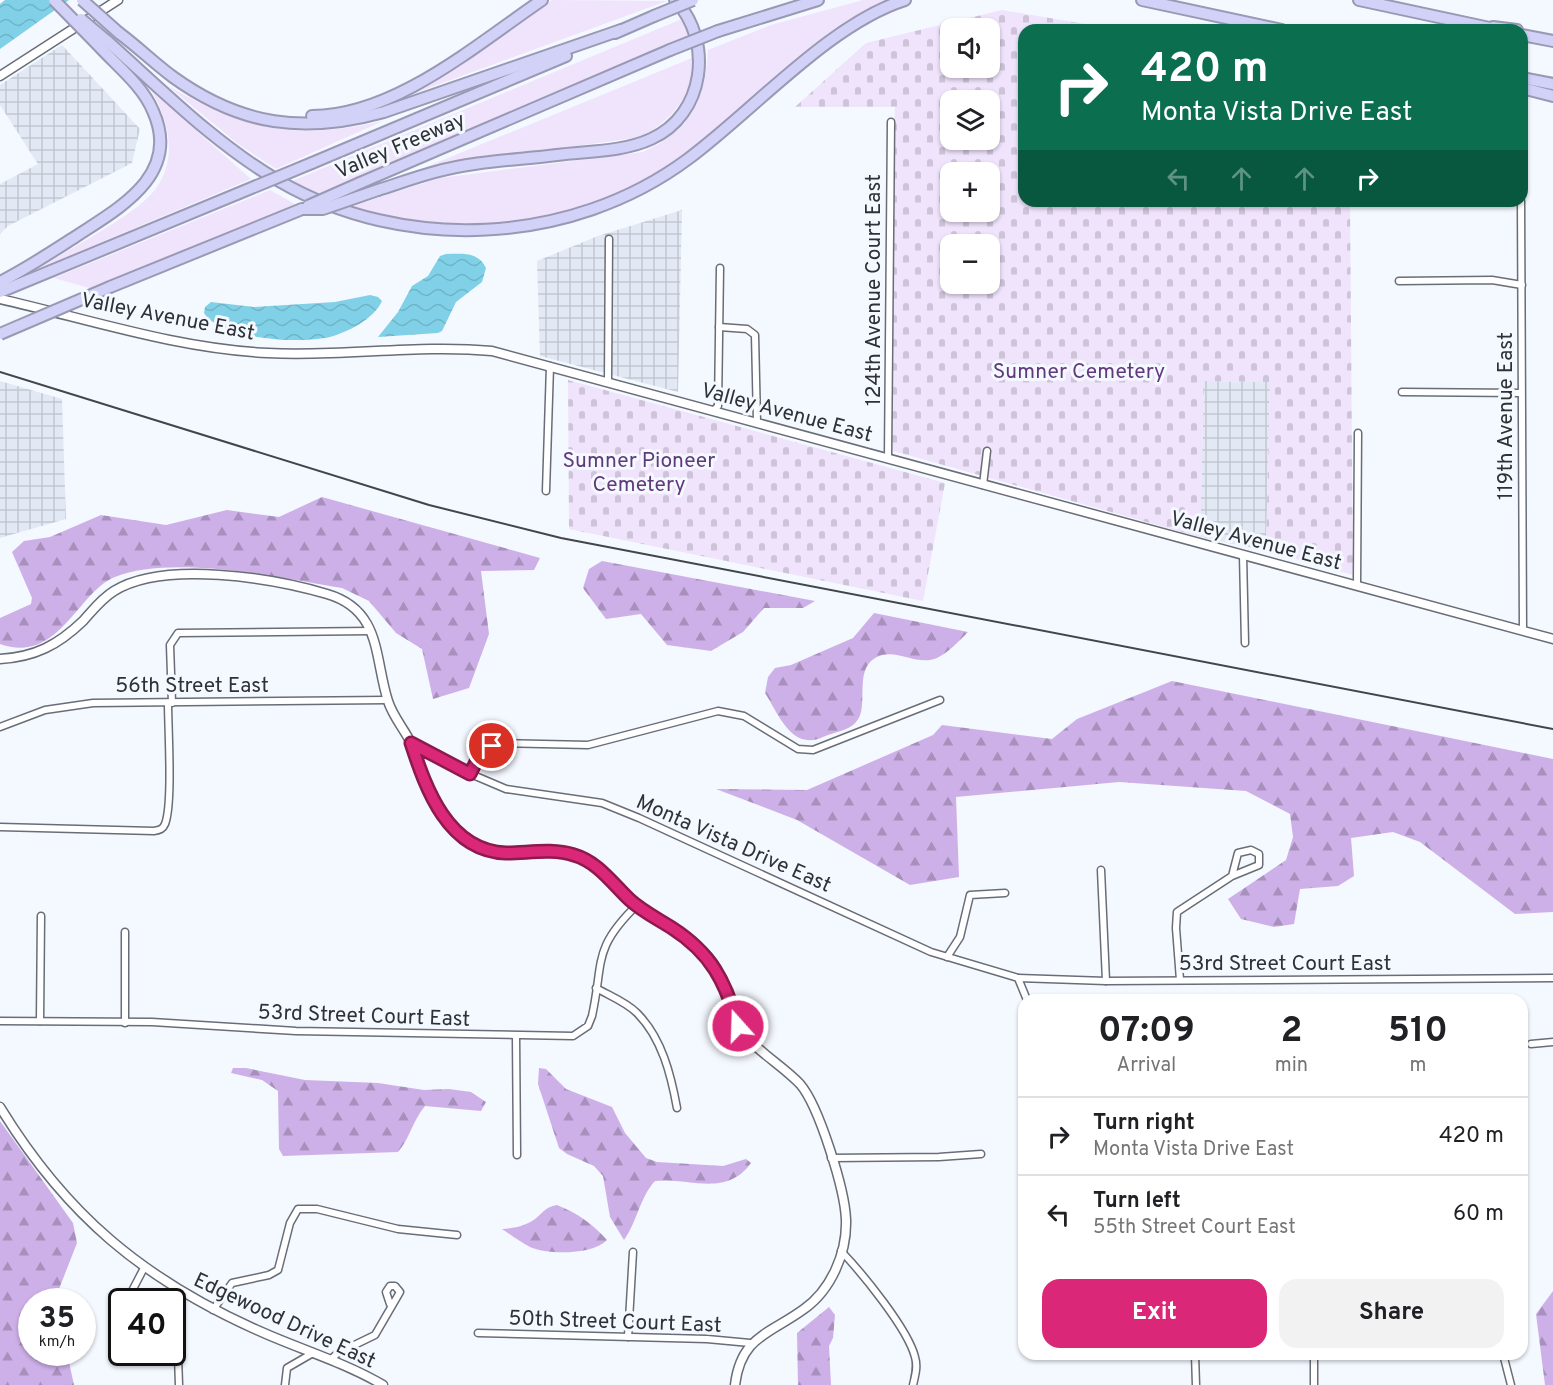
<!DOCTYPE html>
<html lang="en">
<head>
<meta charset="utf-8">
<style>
	body { margin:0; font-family:Overpass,sans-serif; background:#f2f2f2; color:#202124; height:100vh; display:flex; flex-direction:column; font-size:22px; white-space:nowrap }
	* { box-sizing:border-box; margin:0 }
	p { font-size:20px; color:#757577 }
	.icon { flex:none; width:33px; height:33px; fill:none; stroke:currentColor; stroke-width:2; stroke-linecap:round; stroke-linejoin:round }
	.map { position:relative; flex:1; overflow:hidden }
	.panel { position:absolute; left:1018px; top:994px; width:510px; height:366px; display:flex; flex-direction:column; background:#fff; border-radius:18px; box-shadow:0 2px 4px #0004 }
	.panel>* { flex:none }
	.hud { position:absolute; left:1018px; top:24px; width:510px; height:183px; border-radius:18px; box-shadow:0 2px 4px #0004; background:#0b6e4f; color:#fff; overflow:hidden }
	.controls { position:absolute; left:940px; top:18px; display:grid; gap:12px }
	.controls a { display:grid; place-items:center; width:60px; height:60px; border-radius:12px; background:#fff; box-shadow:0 2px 4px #0004; font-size:30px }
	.speed { position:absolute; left:18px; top:1288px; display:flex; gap:12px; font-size:30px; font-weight:700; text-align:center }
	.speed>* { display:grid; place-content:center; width:78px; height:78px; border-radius:50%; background:#fff; box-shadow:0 2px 4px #0004; line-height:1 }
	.speed small { font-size:15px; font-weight:400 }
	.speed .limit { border:3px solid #111; border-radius:9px; background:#fff; color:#111 }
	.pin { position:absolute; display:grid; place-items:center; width:51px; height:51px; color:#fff; margin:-26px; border:3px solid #fff; border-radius:50%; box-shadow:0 2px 6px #0007 }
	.me { position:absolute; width:66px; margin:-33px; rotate:340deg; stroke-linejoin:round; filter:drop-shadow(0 0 4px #0008) }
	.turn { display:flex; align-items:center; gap:21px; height:126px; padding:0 24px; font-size:27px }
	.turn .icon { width:78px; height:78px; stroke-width:2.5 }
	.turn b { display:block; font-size:42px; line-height:51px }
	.lanes { display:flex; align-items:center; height:57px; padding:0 24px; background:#0003; justify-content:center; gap:30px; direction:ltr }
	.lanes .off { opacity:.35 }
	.eta { display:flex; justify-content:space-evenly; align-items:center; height:102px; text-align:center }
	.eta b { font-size:36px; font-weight:700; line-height:42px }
	.button { display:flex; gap:12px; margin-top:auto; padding:12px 24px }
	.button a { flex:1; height:69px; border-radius:18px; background:#db2777; color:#fff; font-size:24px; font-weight:700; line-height:69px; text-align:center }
	.button a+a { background:#f2f2f2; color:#202124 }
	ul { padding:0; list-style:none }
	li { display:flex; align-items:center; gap:18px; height:78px; padding:0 24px; border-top:2px solid #e0e0e0 }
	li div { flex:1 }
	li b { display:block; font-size:22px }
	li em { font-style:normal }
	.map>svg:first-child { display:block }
	.industrial { fill:url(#industrial-grid) }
	.grass { fill:#f0e3fc }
	.forest { fill:url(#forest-firs) }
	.cemetery { fill:url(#cemetery-stones); fill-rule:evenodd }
	.water { fill:url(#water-waves) }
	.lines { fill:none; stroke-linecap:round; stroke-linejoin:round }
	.street-casing { stroke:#686d77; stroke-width:9 }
	.secondary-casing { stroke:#686d77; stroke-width:11 }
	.highway-casing { stroke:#9999b4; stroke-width:14 }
	.street { stroke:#fff; stroke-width:6 }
	.secondary { stroke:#fff; stroke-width:8 }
	.highway { stroke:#d2d1f8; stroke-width:10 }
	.rail { stroke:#424549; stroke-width:2 }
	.highway-bridge-casing { stroke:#9999b4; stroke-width:14; stroke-linecap:butt }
	.highway-bridge { stroke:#d2d1f8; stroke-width:10 }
	.route-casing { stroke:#8e194d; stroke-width:15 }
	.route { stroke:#db2777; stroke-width:10 }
	.labels { text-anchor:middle; stroke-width:6; stroke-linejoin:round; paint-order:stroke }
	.street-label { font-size:21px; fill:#2e3135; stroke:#f4f8ff }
	.park-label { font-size:21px; fill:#60397c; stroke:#f4f8ff }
</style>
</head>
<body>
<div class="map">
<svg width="1553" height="1385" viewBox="0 0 1553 1385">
	<defs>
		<pattern id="industrial-grid" width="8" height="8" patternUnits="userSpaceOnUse" patternTransform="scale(1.5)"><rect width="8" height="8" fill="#e2e8f4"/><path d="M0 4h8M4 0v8" fill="none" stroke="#c2c7d2"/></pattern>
		<pattern id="forest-firs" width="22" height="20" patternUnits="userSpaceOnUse" patternTransform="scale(1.5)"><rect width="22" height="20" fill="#ceb0e8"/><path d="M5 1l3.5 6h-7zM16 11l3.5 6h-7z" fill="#a890bd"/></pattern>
		<pattern id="cemetery-stones" width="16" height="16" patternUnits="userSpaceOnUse" patternTransform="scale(1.5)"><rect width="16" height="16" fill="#f0e3fc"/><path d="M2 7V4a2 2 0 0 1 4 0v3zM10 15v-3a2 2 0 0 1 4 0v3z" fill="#cec3d9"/></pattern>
		<pattern id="water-waves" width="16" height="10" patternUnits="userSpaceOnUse" patternTransform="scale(1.5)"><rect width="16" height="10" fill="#80d1e7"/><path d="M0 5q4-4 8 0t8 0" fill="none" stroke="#6fb4c7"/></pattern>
	</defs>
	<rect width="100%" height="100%" fill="#f4f8ff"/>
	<!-- industrial -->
	<g class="industrial">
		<polygon points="62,45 140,129 132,163 8,226 0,234 0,184 38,164 0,105 0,85"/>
		<polygon points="682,210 678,392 540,356 537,261 598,236"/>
		<polygon points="0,381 62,399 66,519 0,538"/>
		<polygon points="1204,381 1270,382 1266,551 1200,537"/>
	</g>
	<!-- grass -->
	<g class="grass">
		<polygon points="552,0 667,1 407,96"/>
		<path d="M863,0H889C816,33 759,95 697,145C601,223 468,242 352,206L440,178L643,152C691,130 705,101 708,50L771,25Z"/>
		<polygon points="682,19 690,39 320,194 292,181"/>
		<path d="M692,58C694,96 672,119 641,137L426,167Z"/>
		<path d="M167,85C242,130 297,141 383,121L276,169L238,144Z"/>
		<path d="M152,92L251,179L40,268C68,249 136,215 154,191C178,160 170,123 152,92Z"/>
		<polygon points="270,190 295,204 93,289 54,278"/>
	</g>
	<!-- forest -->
	<g class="forest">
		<path d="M322,497L540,558L534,570L481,571L489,634L469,688L433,699L422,649L396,633L369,601L342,588C282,578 172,554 115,577C77,592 59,665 0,644V618L31,604L32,598L12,552L24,541L50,537L101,515L166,525L227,510L279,517Z"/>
		<polygon points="602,561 815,601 803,608 764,608 743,632 711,651 667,645 641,614 606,619 583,588 589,569"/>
		<path d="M874,613L968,632C959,641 949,652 937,658C916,667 895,646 875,658C853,671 870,708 856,722C850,730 832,733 823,737C792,751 779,715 765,693L768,677L775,668L791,665L853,638Z"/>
		<polygon points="1172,681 1553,759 1553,912 1515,914 1420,842 1393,832 1351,838 1354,876 1338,886 1300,889 1294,924 1274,927 1241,919 1228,899 1286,860 1293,837 1290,814 1246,791 1119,782 956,797 959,877 910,885 797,820 716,789 807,790 933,735 942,725 1052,739 1077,719"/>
		<path d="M233,1068H246L305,1080L378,1083L424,1090L449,1089L471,1092L486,1102L481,1111L425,1106C413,1120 410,1138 398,1152L283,1156L279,1149L278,1091L262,1080L231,1073Z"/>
		<path d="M539,1068L546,1069L566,1089L612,1107L625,1133L646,1158L657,1162L723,1166L746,1159L751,1163C726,1198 689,1177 655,1181C640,1197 637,1222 624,1240L610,1217L603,1176L594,1166L567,1154L559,1148L538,1084Z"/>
		<polygon points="0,1121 73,1223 77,1243 59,1289 61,1302 32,1302 32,1353 67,1353 74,1385 0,1385"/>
		<path d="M557,1205C577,1213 593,1224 607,1240C593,1255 548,1255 530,1247C520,1242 511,1235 502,1229C513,1228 522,1227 532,1221C542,1215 544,1207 557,1205Z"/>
		<polygon points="1553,1291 1553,1385 1545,1385 1536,1314"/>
		<polygon points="829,1307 835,1315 833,1338 829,1346 831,1385 798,1385 797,1333"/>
	</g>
	<!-- cemetery -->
	<g class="cemetery">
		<path d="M1002,10L1120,30H1024V201H1350L1353,575L1266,551L1270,382L1204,381L1200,537L890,450V258L895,107H795L866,43ZM951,28H990V68H951ZM951,100H990V140H951ZM951,172H990V212H951ZM951,244H990V284H951Z"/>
		<polygon points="568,380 945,483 923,601 569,529"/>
	</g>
	<!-- water -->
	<g class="water">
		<polygon points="5,0 69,0 0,49 0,4"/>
		<path d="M446,254C462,254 478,251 486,268L482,282L456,302L442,331L438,333L378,337L398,312L412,286L428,276L440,256Z"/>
		<path d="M370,295L378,297L382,301C374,319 348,332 330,337C301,344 221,340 204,313L205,307L211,302L254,307L335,302Z"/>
	</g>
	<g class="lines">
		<defs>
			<g id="street">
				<polyline points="1521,201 1523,631"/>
				<polyline points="1399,281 1492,280 1522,285"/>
				<polyline points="719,327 747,329 755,335 757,422"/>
				<polyline points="608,382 609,239"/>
				<polyline points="1402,392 1521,393"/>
				<polyline points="713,411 718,406 720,268"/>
				<polyline points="888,458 891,122"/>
				<polyline points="983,485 987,451"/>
				<polyline points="546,491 550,366"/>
				<polyline points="1243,555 1245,643"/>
				<polyline points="1357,585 1358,433"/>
				<polyline points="172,703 170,645 178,633 371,631"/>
				<polyline points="0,727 45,710 93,703 388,700"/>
				<polyline points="411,743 459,769 506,789 602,803 639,818 931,952 1018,978 1027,1000"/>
				<polyline points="470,774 480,754 497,743 588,745 718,711 744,716 798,749 813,750 940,700"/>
				<path d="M0,827L154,831C160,830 163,829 165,824C173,804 168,728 168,703"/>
				<polyline points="1101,870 1106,981"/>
				<polyline points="125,932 125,1023"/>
				<polyline points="947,957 960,937 970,895 1005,893"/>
				<polyline points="1018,978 1106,981 1553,978"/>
				<polyline points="1180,980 1176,928 1177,912 1232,876 1259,865 1259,854 1251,850 1238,853 1232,876"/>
				<path d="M596,988C610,996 626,1002 637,1013C662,1038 671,1075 677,1108"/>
				<path d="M0,1021L152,1022L296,1031L573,1036L588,1026L592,1016C604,961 592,949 637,905"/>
				<polyline points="40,1021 41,916"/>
				<polyline points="516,1036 517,1155"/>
				<polyline points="1531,1044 1553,1042"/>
				<polyline points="831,1158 939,1157 981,1154"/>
				<path d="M841,1251C862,1273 908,1329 915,1357C918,1367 915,1376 913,1385"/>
				<polyline points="133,1302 133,1289 144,1268"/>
				<polyline points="213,1310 232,1283 269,1275 278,1270 290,1223 298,1209 317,1209 398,1229 457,1235"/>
				<polyline points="478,1333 707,1339 750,1343"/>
				<polyline points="628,1337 633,1252"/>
				<polyline points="172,1344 178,1356 179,1385"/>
				<polyline points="1195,1354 1196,1385"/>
				<polyline points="1314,1354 1314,1385"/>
				<polyline points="1503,1354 1511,1385"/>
				<polyline points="330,1360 338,1353 375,1335 400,1292 395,1286 390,1286 386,1292 390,1304"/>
				<polyline points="285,1385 287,1368 313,1353"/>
			</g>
			<g id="secondary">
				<polyline points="0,76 118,0"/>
				<path d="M0,299C88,319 178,349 268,353C343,357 418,344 492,351L1553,639"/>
				<path d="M0,659C35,657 58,645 83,621C93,610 101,599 114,591C164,560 273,578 327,594C382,610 374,658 388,701C393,717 405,730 412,745C423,770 427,796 445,818C497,880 531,832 584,859C604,869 615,889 632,902C659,923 693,935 713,963C727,983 727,1011 741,1030C756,1051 782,1065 800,1084C819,1106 845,1190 846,1220C847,1253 831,1290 804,1309C770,1334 741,1336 735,1385"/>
				<path d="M0,1107C66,1215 143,1279 257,1330C299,1349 344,1362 383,1385"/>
			</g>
			<g id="highway">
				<polyline points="1142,0 1282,30"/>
				<polyline points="1359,0 1499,30"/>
				<polyline points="1493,27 1517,30"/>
				<polyline points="718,31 818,0"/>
				<path d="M119,33C138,47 154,63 173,77C241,126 304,134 384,112L621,30"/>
				<polyline points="615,33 654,16"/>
				<polyline points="1522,35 1553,41"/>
				<path d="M106,40C161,89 215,144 279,181C403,253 571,246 688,159C753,111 829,24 905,0"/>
				<polyline points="1522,78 1553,84"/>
				<polyline points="1522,88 1553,96"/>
				<path d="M312,116C394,116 476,45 542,0"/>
				<polyline points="312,163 566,56"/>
				<polyline points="360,183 670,50"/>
				<path d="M378,190C397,184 416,177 435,172C474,161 517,160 557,155C587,151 623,152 651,139C705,115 714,41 675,0"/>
				<path d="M0,282C26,269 50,253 75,237C119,208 182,175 153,111C142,85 117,66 98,45"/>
				<polyline points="110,287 302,209"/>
				<polyline points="0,292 237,194"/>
			</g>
		</defs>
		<!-- street casing -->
		<use href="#street" class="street-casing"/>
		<!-- secondary casing -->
		<use href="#secondary" class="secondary-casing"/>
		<!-- highway casing -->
		<use href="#highway" class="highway-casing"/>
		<!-- street -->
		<use href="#street" class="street"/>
		<!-- secondary -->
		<use href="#secondary" class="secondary"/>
		<!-- highway -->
		<use href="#highway" class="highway"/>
		<!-- rail -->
		<polyline class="rail" points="0,372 429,505 561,538 1553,729"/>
		<defs>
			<g id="highway-bridge">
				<polyline points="54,0 98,45"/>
				<polyline points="82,0 119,33"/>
				<polyline points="654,16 693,0"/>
				<polyline points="81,19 106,40"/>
				<polyline points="670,50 718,31"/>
				<polyline points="237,194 312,163"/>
				<polyline points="308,206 360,183"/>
				<polyline points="302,209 323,209 378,190"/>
				<polyline points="0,334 110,287"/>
			</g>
		</defs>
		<!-- highway-bridge casing -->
		<use href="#highway-bridge" class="highway-bridge-casing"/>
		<!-- highway-bridge -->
		<use href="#highway-bridge" class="highway-bridge"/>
	</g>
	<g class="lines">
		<defs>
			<path id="route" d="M492,746L480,754L470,774L411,743C426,789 448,851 506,853C528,853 552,848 574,855C598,862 612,883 630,900C642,911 658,919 672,928C711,953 726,982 738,1026"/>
		</defs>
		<!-- route casing -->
		<use href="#route" class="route-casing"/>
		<!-- route -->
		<use href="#route" class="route"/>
	</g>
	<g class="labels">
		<!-- street labels -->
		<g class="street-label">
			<text transform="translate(400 145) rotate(-23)" y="7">Valley Freeway</text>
			<text transform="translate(873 290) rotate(-90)" y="7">124th Avenue Court East</text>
			<text transform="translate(168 316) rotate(11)" y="7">Valley Avenue East</text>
			<text transform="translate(787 412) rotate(15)" y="7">Valley Avenue East</text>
			<text transform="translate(1505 416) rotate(-90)" y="7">119th Avenue East</text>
			<text transform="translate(1256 540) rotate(15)" y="7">Valley Avenue East</text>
			<text x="192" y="692">56th Street East</text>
			<text transform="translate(734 843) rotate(24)" y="7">Monta Vista Drive East</text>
			<text x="1285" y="970">53rd Street Court East</text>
			<text transform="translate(364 1015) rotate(2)" y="7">53rd Street Court East</text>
			<text transform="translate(285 1320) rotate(25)" y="7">Edgewood Drive East</text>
			<text transform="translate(615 1321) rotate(2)" y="7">50th Street Court East</text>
		</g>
		<!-- park labels -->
		<g class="park-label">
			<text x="1079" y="378">Sumner Cemetery</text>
			<text x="639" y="467">Sumner Pioneer<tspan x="639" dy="24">Cemetery</tspan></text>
		</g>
	</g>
</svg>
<div class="controls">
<a><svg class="icon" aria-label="sound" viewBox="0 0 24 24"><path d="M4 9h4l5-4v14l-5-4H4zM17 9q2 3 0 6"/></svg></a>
<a><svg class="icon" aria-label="layers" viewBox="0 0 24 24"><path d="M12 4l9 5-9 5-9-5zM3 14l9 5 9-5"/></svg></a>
<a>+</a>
<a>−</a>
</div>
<div class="speed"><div>35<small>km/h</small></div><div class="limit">40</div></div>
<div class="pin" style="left:492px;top:746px;background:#d93025"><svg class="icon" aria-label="arrive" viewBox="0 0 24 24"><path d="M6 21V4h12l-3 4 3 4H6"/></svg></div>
<svg class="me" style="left:738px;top:1026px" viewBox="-20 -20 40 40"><circle r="17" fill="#db2777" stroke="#fff" stroke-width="3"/><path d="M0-11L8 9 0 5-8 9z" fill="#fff"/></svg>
<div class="hud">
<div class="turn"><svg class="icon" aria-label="right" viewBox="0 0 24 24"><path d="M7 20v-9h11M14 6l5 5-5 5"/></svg><div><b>420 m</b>Monta Vista Drive East</div></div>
<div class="lanes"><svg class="icon off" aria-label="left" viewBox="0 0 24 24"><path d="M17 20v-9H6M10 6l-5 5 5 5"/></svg><svg class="icon off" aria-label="ahead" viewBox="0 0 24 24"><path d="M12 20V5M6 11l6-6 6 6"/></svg><svg class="icon off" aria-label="ahead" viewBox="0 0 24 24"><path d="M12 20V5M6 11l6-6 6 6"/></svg><svg class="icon" aria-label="right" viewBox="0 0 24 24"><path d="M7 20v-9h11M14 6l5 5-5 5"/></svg></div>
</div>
<section class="panel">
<div class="eta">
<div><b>07:09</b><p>Arrival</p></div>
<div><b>2</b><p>min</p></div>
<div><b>510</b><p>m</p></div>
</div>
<ul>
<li><svg class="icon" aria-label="right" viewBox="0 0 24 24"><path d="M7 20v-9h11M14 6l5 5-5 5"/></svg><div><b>Turn right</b><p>Monta Vista Drive East</p></div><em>420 m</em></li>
<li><svg class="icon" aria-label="left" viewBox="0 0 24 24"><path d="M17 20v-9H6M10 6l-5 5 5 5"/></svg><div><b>Turn left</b><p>55th Street Court East</p></div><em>60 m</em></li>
</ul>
<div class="button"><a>Exit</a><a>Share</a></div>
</section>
</div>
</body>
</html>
